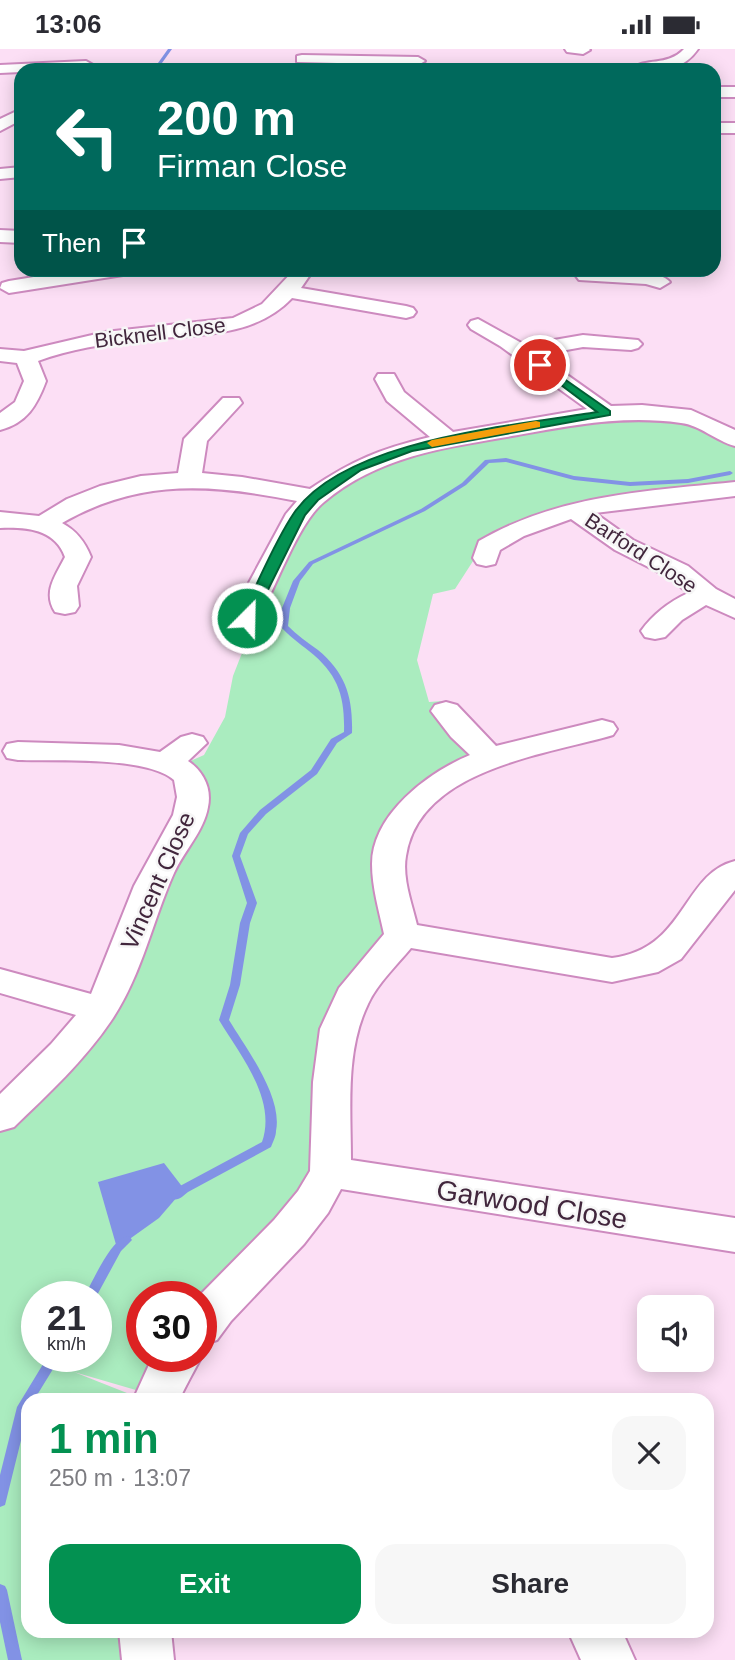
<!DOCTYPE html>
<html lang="en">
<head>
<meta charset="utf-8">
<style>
	body { margin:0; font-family:Helvetica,sans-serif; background:#f7f7f7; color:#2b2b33; height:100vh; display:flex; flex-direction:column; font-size:26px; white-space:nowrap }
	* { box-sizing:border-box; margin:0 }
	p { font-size:23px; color:#7c7c81 }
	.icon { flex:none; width:38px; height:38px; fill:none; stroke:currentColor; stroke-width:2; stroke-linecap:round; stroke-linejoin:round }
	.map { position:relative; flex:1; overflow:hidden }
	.panel { position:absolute; left:21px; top:1344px; width:693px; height:245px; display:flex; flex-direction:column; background:#fff; border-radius:21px; box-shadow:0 4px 18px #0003 }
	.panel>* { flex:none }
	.top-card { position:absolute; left:14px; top:14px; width:707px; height:214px; border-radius:21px; box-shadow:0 4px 18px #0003; background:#00695c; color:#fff; overflow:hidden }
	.buttons { position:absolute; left:637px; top:1246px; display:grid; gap:14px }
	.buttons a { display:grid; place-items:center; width:77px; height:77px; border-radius:14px; background:#fff; box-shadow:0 4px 18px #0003; font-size:35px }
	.speed { position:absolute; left:21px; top:1232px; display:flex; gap:14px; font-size:35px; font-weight:700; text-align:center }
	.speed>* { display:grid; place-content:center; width:91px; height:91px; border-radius:50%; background:#fff; box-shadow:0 4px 18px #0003; line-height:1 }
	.speed small { font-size:18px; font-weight:400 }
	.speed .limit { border:10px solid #d22; background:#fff; color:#111 }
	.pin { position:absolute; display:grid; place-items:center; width:60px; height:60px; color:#fff; margin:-30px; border:4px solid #fff; border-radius:50%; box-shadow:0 2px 7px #0007 }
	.me { position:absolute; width:77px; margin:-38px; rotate:23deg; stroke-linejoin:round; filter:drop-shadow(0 0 5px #0008) }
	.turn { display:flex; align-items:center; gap:24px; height:147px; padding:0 28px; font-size:32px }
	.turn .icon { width:91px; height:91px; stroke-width:2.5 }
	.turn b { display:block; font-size:49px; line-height:60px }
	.then { display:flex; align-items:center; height:66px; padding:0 28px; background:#0003; gap:14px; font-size:26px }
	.round { display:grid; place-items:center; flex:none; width:74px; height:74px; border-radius:21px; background:#f7f7f7 }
	.overview { display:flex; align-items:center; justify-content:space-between; height:119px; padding:0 28px }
	h1 { font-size:42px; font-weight:600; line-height:52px; color:#039151 }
	.primary-button { display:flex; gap:14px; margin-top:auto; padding:14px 28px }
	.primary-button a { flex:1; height:80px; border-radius:21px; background:#039151; color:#fff; font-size:28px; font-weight:600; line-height:80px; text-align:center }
	.primary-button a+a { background:#f7f7f7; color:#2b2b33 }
	.status { display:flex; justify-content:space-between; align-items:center; height:49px; padding:0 35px; background:#fff; direction:ltr }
	.status svg { height:19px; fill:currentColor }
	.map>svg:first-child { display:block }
	.green { fill:#aaecbf; fill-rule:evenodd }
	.water { fill:#8292e5 }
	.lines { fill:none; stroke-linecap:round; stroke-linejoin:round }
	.stream { fill:#8292e5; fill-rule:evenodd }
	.street-casing { stroke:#cd8abf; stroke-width:4 }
	.street { fill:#fff; fill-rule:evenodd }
	.route { fill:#039151; stroke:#025e35; stroke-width:2 }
	.slow { fill:#f59e0b }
	.labels { text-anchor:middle; stroke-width:5; stroke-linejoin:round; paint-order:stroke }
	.far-street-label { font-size:21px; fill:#41263c; stroke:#f6f6f6 }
	.street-label { font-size:24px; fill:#41263c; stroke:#f6f6f6 }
	.near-street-label { font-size:28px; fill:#41263c; stroke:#f6f6f6 }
</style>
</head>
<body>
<div class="status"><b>13:06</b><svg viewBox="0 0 49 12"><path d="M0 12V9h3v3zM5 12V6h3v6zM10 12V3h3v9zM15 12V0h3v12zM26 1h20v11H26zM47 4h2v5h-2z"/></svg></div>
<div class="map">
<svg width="735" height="1611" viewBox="0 0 735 1611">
	<rect width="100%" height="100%" fill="#fcdff5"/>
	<!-- green -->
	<path class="green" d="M667,365L735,390V441L554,471L475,509L455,540L433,545L417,611L429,653L443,652L491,709L399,774L402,886L339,980L330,1123L201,1248H142V1307H181L153,1346L74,1323L132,1346L131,1351H28V1582H123L125,1611H0V1068L98,961L166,822L186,714L204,706L225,668L233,627L251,581L246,559L299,465L357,419L448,391ZM37,1248H96V1307H37Z"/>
	<!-- water -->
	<polygon class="water" points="164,1114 184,1140 159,1169 117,1199 98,1133"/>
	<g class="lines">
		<!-- stream -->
		<g class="stream">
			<polygon points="168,0 172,0 157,21 153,21"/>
			<path d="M506,409L574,427L630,433L688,430L730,422L733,424L730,426L688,434L630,437L574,431L506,413L489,414L466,436L425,462L313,515L300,532L290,559L288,577C297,586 307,593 318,601C346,624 353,649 352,684L337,694L317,725L266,765L248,785L240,807L257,854L250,874L240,936L229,971C246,999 283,1048 276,1082C276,1087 273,1093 271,1098L188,1143C183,1147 179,1152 172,1150L171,1147L180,1137L262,1093C277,1050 240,1006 219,971L230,936L240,874L247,854L232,807L240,784L260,761L311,721L331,690L344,683C345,647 338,625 309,602C299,594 289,587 280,577L282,559L293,532L309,513L421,460L462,434L485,411Z"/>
			<path d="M126,1187L130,1188L132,1191L121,1202L96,1248H84C94,1230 109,1194 126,1187Z"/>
			<polygon points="48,1307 61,1307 34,1351 28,1351 28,1363 6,1452 5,1456 0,1458 0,1426 17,1358"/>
			<polygon points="0,1535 5,1537 7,1541 22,1611 8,1611 0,1573"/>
		</g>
		<defs>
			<g id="street">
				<polygon points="565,0 589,0 590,1 583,5 567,3"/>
				<path d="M684,0H698C681,25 656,21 629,21C644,8 668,18 684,0Z"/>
				<polygon points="302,6 418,8 425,12 418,16 297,13 297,7"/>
				<polygon points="86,12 93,16 91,21 21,21 21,23 0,24 0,16"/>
				<rect x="714" y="38" width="21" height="10"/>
				<polygon points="21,60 21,71 0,82 0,70"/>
				<rect x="714" y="74" width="21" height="10"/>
				<polygon points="21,118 21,128 0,130 0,120"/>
				<polygon points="0,181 21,182 21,194 0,193"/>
				<polygon points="83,220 132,220 123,226 9,244 0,239 2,234 9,232"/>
				<path d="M295,220H314L301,239L406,257L413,259L416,263L413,267L406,269L292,249C252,291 191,285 139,291C104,295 70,300 38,312L46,332C37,356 27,374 0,381V364L15,353L24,332L17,314L0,312V300L24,302L105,283L233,269L262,255Z"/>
				<path d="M586,221C606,222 657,218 670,233L660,239L646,235L579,231L576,227L579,223Z"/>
				<path d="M478,270L525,296L583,286L638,291L642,295L638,299L631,301L583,298L539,306L611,357L642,356L691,361L735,381V397C716,392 700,376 681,374C625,366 573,376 518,386C449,398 379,406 324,453C301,471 280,527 266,554L262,560L252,562L242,560L238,554L286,465L297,452C212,435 140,429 62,474C77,482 85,493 91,508L77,537L79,557L75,563L65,565L55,563C42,543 56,526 65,508C55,480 26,478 0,479V463L39,467L67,450L100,437L141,427L178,424L184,390L223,349H239L242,354L207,392L202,424L242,428L310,440C353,411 380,400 430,388L387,352L375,330L378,325H394L404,343L453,383L587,360L500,297L471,280L468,276L471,272Z"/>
				<path d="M735,433V447L595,464L633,491L688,517L716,540L735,550V569L706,556L682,571L665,588L655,590L645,588L641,582C653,565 669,553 688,544L670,529L615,501L571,470L524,487L500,501L495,515L486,517L477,515L473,509L479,492C558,446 646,442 735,433Z"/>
				<path d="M446,653L457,656L496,697L602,671L613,674L617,680L613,686C545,706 419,720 406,807C402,829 412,855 417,876L612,909C686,900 682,825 735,812V841L681,910L658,923L612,933L411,899C397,916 377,935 368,955C345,1002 351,1060 351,1111L735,1169V1203L341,1140L328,1164L304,1195L231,1272L217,1291L201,1296V1248H198L274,1171L298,1142L310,1122L313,1033L320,980L339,939L384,885C379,862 372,838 372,815C372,765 429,723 470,706L451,688L431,662L435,656Z"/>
				<path d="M192,685L203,688L207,694L188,712C203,722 212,739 208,758C204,782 184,802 174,824C152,873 142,926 111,972C84,1012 48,1045 14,1078L0,1082V1045L51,995L76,966L0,944V920L91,945L134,837L173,766L177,748L174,731C147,707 55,712 18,711L7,709L3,702L7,695L18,693L119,696L160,703L181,688Z"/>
				<path d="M201,1306L202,1307C194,1322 186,1336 179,1351H133L153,1307Z"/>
				<polygon points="119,1582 171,1582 174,1611 122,1611"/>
				<polygon points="568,1582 622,1582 635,1611 581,1611"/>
			</g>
		</defs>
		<!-- street casing -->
		<use href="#street" class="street-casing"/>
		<!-- street -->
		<use href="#street" class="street"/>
	</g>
	<!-- route -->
	<path class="route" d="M540,313L610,362V366L412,402L361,421L318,451L305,466L254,569L252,572H242L240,569C258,535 273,495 294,464C345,390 513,377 597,363L537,318V314Z"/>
	<!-- slow -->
	<polygon class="slow" points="536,372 540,373 540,378 432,398 427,394 432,391"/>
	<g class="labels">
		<!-- far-street labels -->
		<g class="far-street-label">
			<text transform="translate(160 284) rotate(-7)" y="7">Bicknell Close</text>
			<text transform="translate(641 504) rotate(33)" y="7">Barford Close</text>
		</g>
		<!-- street labels -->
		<g class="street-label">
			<text transform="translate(158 832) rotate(-66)" y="8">Vincent Close</text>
		</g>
		<!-- near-street labels -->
		<g class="near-street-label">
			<text transform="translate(532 1155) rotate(9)" y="10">Garwood Close</text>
		</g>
	</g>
</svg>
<div class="buttons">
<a><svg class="icon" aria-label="sound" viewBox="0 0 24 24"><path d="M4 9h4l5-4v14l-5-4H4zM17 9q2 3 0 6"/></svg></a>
</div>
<div class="speed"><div>21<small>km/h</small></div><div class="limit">30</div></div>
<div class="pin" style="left:540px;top:316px;background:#d93025"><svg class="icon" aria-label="arrive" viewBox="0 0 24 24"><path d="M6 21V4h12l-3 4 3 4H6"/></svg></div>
<svg class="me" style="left:247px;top:569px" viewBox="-20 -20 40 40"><circle r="17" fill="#039151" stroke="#fff" stroke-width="3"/><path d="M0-11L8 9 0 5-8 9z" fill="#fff"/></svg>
<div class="top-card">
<div class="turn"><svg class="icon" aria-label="left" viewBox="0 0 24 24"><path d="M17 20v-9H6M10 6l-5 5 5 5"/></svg><div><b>200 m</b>Firman Close</div></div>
<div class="then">Then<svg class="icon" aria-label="arrive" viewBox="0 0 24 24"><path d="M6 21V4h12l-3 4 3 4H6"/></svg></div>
</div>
<section class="panel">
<div class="overview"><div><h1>1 min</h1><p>250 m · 13:07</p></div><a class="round"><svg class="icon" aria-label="close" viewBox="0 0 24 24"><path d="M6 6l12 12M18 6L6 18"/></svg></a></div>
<div class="primary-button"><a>Exit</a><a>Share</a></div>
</section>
</div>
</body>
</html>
